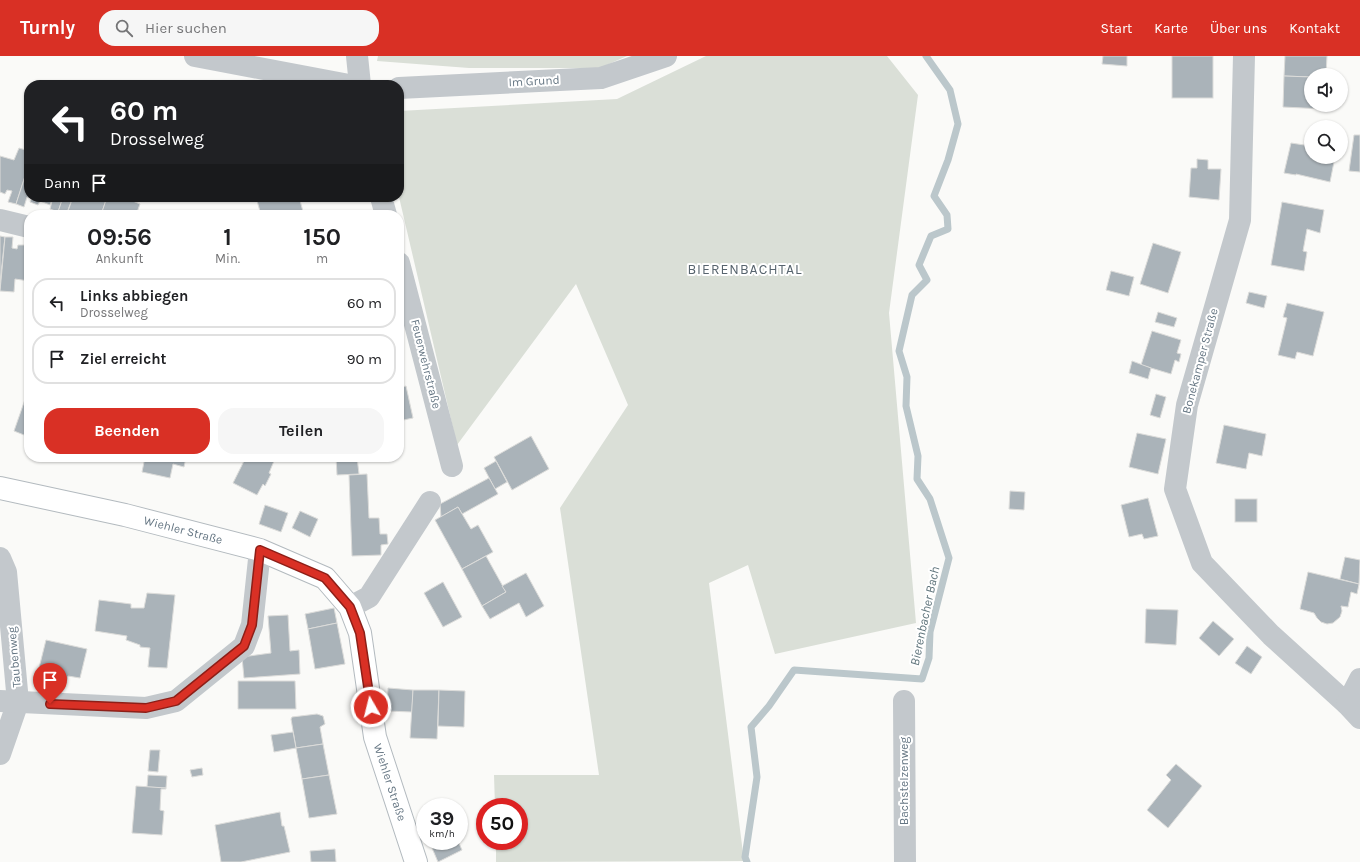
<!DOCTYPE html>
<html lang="de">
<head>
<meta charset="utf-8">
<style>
	body { margin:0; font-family:Karla,sans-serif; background:#f6f6f6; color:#202124; height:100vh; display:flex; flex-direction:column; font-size:15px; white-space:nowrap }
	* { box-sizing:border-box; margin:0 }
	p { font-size:13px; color:#757577 }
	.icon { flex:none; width:22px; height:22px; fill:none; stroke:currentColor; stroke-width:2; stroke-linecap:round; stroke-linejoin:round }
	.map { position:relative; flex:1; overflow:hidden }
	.panel { position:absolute; left:24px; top:154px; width:380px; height:252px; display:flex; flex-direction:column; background:#fff; border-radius:16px; box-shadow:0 1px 3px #0004 }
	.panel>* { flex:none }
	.hud { position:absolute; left:24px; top:24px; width:380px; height:122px; border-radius:16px; box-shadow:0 1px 3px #0004; background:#202124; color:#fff; overflow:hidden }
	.fabs { position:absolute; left:1304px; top:12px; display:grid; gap:8px }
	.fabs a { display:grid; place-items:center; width:44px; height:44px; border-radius:50%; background:#fff; box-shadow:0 1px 3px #0004; font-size:20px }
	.speed { position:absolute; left:416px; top:742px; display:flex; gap:8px; font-size:20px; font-weight:700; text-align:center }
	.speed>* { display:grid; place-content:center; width:52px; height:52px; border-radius:50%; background:#fff; box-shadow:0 1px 3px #0004; line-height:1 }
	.speed small { font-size:10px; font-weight:400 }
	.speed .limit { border:6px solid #d22; background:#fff; color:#111 }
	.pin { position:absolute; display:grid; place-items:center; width:34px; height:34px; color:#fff; margin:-41px -17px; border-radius:50% 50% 50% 0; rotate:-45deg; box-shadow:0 0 4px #0007 }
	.pin .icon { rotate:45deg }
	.me { position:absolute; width:44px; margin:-22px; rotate:352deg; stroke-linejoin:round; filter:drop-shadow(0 0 3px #0008) }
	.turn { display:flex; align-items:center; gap:14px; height:84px; padding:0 20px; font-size:18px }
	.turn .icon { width:52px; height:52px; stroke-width:2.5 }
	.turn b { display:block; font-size:28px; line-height:34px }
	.then { display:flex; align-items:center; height:38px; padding:0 20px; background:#0003; gap:8px; font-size:15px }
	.eta { display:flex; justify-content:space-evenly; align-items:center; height:68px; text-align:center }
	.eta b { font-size:24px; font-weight:700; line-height:28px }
	.cta { display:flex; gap:8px; margin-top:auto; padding:8px 20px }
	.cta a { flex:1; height:46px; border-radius:16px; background:#d93025; color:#fff; font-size:16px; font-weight:700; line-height:46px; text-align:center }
	.cta a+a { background:#f6f6f6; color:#202124 }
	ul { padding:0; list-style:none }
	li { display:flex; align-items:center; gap:12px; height:50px; margin:0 8px 6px; padding:0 12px; border:2px solid #e0e0e0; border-radius:16px }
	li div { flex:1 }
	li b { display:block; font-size:15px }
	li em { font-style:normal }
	header { display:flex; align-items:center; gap:24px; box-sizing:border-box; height:56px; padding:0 20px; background:#d93025; color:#fff }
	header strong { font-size:19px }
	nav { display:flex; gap:22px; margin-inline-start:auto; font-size:14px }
	.search { width:280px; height:36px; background:#f6f6f6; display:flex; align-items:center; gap:10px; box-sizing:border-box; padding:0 14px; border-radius:16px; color:#757577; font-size:15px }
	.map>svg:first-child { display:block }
	.green { fill:#dadfd7 }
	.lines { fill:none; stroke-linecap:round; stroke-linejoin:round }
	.stream { stroke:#bbc7cb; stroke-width:7 }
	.building { fill:#aab3b9; stroke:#dcdcda }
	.secondary-casing { stroke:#b3babf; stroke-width:24 }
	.street { stroke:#c3c8cc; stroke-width:22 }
	.secondary { stroke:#fff; stroke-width:22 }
	.route-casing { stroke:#8d1f18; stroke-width:10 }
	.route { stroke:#d93025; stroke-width:7 }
	.labels { text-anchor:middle; stroke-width:4; stroke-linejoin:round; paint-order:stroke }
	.street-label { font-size:12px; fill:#657683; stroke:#fff }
	.water-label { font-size:13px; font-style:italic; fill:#60757c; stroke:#fff }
	.quarter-label { font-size:14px; letter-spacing:1px; fill:#57646e; stroke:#fff }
</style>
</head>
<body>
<header>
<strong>Turnly</strong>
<div class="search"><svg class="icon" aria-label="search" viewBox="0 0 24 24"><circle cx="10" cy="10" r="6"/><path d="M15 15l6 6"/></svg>Hier suchen</div>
<nav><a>Start</a><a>Karte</a><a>Über uns</a><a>Kontakt</a></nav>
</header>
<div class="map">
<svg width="1360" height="806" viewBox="0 0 1360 806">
	<rect width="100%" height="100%" fill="#fafaf8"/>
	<!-- green -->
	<g class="green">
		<polygon points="378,0 627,0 600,12 469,12 377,5"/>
		<polygon points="706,0 887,0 918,39 889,257 916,567 775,598 748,509 709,527 744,805 496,806 496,785 519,785 519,751 495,751 494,719 599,719 560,452 628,349 576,228 457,389 399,141 399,55 617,43"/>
	</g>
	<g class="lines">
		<!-- stream -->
		<polyline class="stream" points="747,806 745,801 757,721 751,671 769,650 794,614 922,623 929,602 930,576 949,502 930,443 917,423 918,400 906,350 907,321 899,295 912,239 927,224 919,209 931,180 948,173 947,159 934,140 948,104 958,68 950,34 926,0"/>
	</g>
	<!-- building -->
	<g class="building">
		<polygon points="1103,0 1127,0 1127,10 1102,8"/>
		<rect x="1172" y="0" width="41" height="42"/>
		<polygon points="1285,0 1327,0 1326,19 1311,19 1311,21 1284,20"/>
		<polygon points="1284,20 1311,21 1311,49 1324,49 1324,53 1283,51"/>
		<polygon points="1354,79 1360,79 1360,116 1349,115"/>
		<polygon points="1291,87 1311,90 1311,101 1335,101 1330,126 1296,118 1296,119 1284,117"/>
		<polygon points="19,92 29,95 29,108 16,148 8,146 12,135 7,134 5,138 0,136 0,100 14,104"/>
		<polygon points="1197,103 1208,104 1208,113 1221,113 1219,144 1189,141 1191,112 1197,112"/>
		<polygon points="29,108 29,141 53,141 50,149 40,145 38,149 30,146 32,142 27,141 24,151 16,148"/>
		<polygon points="53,141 63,141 58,156 50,153"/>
		<polygon points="63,141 73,141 66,159 58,156"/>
		<polygon points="73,141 107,141 101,159 79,159 68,155"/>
		<polygon points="107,141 123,141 140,148 136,159 101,159"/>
		<polygon points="256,141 299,141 304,159 261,159"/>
		<polygon points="1282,146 1324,154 1320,177 1307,173 1303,195 1307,196 1304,215 1271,209"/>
		<polygon points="0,180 5,181 0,227"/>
		<polygon points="5,181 13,181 12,192 17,193 18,189 25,189 25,194 29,194 29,225 15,223 14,236 0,235"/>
		<polygon points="1153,187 1181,196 1168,237 1140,228"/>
		<polygon points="1111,215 1134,221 1129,240 1106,234"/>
		<polygon points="1249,236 1267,240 1264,252 1246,247"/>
		<polygon points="1287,247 1324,256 1313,300 1297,296 1295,303 1278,299 1287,262 1283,261"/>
		<polygon points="1158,256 1177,262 1174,271 1155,266"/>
		<polygon points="1152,275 1181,284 1177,297 1181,298 1179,306 1175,304 1171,318 1141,309"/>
		<polygon points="1132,305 1151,312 1148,323 1129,317"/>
		<polygon points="406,330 413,362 399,365 401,370 399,371 399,332"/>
		<polygon points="29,332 29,381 14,375"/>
		<polygon points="1156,338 1166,341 1160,362 1150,359"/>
		<polygon points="1224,369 1266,378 1262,400 1249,397 1246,413 1216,407"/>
		<polygon points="1137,377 1166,383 1158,418 1129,411"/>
		<polygon points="531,380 549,413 512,434 494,401"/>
		<polygon points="145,401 186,401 184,411 173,408 170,422 142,416"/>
		<polygon points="246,401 266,401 274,405 269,417 271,418 265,430 263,428 257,439 233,427"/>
		<polygon points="336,401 357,401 359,418 337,419"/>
		<polygon points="496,405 507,426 495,433 484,412"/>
		<polygon points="367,418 369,462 379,462 380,478 387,478 388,488 381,489 381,499 352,500 349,419"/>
		<polygon points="489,422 498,438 462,458 458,451 441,461 440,448"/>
		<polygon points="1010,435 1025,436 1024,454 1009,453"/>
		<polygon points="1148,442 1158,480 1144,483 1142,478 1129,481 1121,449"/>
		<rect x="1235" y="443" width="22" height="23"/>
		<polygon points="265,449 288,457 281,476 259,468"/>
		<polygon points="458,451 471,473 478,469 493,496 462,513 435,464"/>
		<polygon points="300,455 318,463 310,481 292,472"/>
		<polygon points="486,500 506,536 482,550 462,513"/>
		<polygon points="1345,501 1360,504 1359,528 1340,523"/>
		<polygon points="1308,516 1359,528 1357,538 1351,536 1348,551 1341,550 1342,555 1340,561 1333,567 1327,568 1321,566 1317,562 1314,557 1300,553"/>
		<polygon points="526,517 544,550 526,561 519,547 490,563 482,550 506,536 502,530"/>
		<polygon points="443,526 462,561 443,571 424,537"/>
		<polygon points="147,537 175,539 167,612 148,611 150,592 140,591 140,589 126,584 127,580 95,575 99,544 131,548 131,552 144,552"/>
		<polygon points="334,552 337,567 308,573 305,558"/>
		<polygon points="1146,553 1178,554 1176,589 1145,587"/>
		<polygon points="288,559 290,595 299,594 300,618 244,622 242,601 271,597 268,560"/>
		<polygon points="1213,565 1234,583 1219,600 1199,582"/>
		<polygon points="337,567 345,608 315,613 308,573"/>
		<polygon points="46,584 87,593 80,622 68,620 66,627 37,620"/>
		<polygon points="1247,590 1262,601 1251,618 1235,607"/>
		<polygon points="238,625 295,625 296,653 238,653"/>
		<polygon points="388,632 413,634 412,656 387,655"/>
		<polygon points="413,634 439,634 437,683 410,682"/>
		<polygon points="439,634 465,635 464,671 438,670"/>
		<polygon points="317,658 323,660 325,668 320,671 323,688 296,692 291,663 292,661"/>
		<polygon points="293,676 296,692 274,696 271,679"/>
		<polygon points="323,688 329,719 302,723 296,692"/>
		<polygon points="150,694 160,694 158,716 148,715"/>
		<polygon points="1176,708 1202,730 1168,772 1147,754 1171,724 1166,719"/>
		<polygon points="202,712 203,719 192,721 190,714"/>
		<polygon points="148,719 167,720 166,732 147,731"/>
		<polygon points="329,719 337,758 309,762 302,723"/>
		<polygon points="136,730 166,732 166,733 161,733 160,754 164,755 162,779 132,777"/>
		<polygon points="280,756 282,770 284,770 290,796 241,806 221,806 215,769"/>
		<polygon points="425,759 425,776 419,762"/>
		<polygon points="429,785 458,785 462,794 438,806"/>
		<polygon points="335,793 336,806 311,806 310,795"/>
	</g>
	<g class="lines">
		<defs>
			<g id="secondary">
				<path id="s1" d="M0,432L125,459L260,494L325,522L350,551L360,577L375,681L416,806"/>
			</g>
		</defs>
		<!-- secondary casing -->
		<use href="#secondary" class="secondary-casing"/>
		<!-- street -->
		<g class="street">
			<polyline points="195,0 349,29"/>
			<polyline points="357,0 360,29"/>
			<polyline points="1244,0 1240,164 1187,349 1175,433 1202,507 1271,579 1347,648 1360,662"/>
			<polyline points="399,32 601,22 666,0"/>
			<polyline points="381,141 386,159"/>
			<polyline points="0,164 29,171"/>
			<polyline points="399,207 452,410"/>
			<polyline points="0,502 6,516 18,646 0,698"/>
			<polyline points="350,551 369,541 430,446"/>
			<polyline points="0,645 146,652 176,645 244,590 252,569 260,494"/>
			<polyline points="904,645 905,806"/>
			<polyline points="1347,648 1360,623"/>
		</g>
		<!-- secondary -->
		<use href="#secondary" class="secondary"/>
	</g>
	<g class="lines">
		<defs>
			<polyline id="route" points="50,648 146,652 176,645 244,590 252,569 260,494 325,522 350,551 360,577 371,651"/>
		</defs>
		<!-- route casing -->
		<use href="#route" class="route-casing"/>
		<!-- route -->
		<use href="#route" class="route"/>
	</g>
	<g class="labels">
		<!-- street labels -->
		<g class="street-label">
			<text transform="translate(534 25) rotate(-3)" y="4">Im Grund</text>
			<text transform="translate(1200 305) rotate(-75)" y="4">Bonekamper Straße</text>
			<text transform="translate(426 308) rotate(76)" y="4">Feuerwehrstraße</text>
			<text dy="4" stroke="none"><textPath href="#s1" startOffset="188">Wiehler Straße</textPath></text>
			<text transform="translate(14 601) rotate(-95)" y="4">Taubenweg</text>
			<text transform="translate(904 725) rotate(-90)" y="4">Bachstelzenweg</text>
			<text dy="4" stroke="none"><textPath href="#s1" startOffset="557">Wiehler Straße</textPath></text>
		</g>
		<!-- water labels -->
		<g class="water-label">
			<text transform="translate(924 560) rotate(-78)" y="5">Bierenbacher Bach</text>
		</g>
		<!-- quarter labels -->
		<g class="quarter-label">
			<text x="745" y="218">BIERENBACHTAL</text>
		</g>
	</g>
</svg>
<div class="fabs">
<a><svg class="icon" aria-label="sound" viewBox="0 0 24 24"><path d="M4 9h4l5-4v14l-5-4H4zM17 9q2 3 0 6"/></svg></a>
<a><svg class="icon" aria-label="search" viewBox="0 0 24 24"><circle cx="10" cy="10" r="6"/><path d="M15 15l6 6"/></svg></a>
</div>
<div class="speed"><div>39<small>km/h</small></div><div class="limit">50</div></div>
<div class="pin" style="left:50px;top:648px;background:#d93025"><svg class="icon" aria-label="arrive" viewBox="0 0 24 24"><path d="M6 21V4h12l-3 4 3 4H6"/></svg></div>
<svg class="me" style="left:371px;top:651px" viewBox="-20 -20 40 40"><circle r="17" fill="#d93025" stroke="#fff" stroke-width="3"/><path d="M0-11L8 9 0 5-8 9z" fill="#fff"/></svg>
<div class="hud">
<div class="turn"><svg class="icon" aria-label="left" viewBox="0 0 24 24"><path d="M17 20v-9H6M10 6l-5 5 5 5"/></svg><div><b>60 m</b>Drosselweg</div></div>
<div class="then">Dann<svg class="icon" aria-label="arrive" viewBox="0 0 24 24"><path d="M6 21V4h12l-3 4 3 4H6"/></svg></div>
</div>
<section class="panel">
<div class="eta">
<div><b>09:56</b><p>Ankunft</p></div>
<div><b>1</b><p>Min.</p></div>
<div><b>150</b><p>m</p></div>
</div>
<ul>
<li><svg class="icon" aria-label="left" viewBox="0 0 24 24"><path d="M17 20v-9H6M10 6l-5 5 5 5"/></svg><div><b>Links abbiegen</b><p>Drosselweg</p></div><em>60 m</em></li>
<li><svg class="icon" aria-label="arrive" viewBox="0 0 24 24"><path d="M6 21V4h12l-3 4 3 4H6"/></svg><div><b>Ziel erreicht</b></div><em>90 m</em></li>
</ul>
<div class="cta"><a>Beenden</a><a>Teilen</a></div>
</section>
</div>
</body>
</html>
